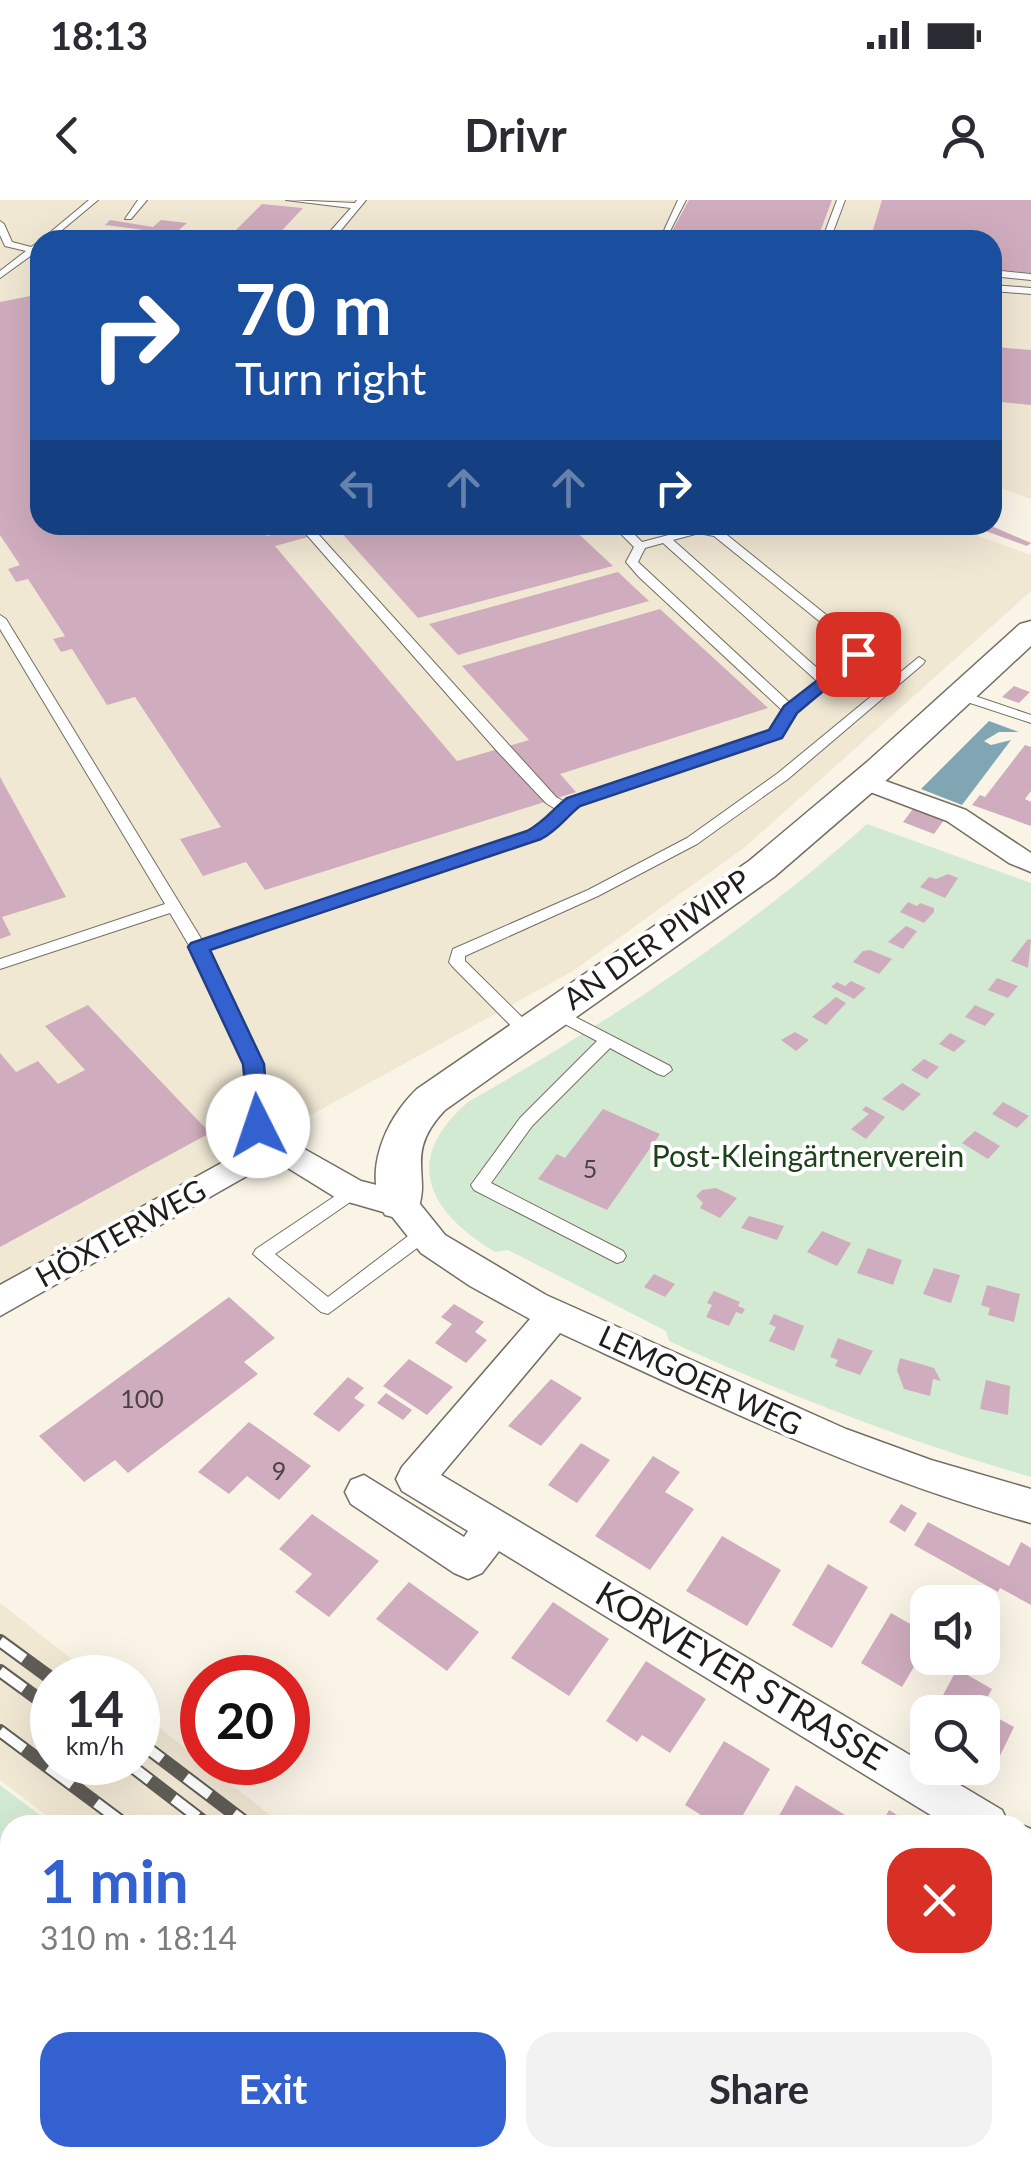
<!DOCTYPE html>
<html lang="en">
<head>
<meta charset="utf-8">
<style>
	body { margin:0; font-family:Lato,sans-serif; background:#f2f2f3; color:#2b2b33; height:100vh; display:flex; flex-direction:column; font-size:38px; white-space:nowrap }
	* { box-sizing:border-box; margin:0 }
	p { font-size:32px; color:#7c7c81 }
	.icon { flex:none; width:55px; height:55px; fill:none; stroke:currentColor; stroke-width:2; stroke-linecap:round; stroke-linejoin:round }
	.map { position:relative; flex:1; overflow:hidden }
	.side { position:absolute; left:0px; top:1615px; width:1032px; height:352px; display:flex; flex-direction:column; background:#fff; border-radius:30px 30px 0 0; box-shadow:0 10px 40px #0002 }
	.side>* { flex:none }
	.guide { position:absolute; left:30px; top:30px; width:972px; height:305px; border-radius:30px; box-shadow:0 10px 40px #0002; background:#1a4fa0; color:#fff; overflow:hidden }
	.controls { position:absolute; left:910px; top:1385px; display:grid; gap:20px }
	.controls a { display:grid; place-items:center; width:90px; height:90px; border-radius:20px; background:#fff; box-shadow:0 10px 40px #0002; font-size:50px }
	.speed { position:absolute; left:30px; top:1455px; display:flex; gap:20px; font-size:50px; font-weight:700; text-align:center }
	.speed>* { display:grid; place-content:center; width:130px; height:130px; border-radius:50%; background:#fff; box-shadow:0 10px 40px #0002; line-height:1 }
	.speed small { font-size:25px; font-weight:400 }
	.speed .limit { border:15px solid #d22; background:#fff; color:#111 }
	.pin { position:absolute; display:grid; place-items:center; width:85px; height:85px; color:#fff; margin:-42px; border-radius:20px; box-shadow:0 5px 15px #0006 }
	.me { position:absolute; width:110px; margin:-55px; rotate:356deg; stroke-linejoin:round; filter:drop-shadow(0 0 8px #0008) }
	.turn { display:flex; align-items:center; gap:35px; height:210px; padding:0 40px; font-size:45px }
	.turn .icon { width:130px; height:130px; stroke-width:2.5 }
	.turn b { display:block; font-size:70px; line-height:85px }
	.lanes { display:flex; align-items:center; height:95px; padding:0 40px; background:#0003; justify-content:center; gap:50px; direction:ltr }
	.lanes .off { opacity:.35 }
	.round { display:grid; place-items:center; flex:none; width:105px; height:105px; border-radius:30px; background:#f2f2f3 }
	.head { display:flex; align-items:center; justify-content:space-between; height:170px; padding:0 40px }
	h1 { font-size:60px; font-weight:700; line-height:75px; color:#3361d0 }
	.action { display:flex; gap:20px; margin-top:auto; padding:20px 40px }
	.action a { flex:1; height:115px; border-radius:30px; background:#3361d0; color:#fff; font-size:40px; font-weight:700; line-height:115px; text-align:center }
	.action a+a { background:#f2f2f3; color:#2b2b33 }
	.status { display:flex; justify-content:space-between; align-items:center; height:70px; padding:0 50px; background:#fff; direction:ltr }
	.status svg { height:28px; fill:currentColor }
	header { display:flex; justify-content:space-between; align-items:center; height:130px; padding:0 40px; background:#fff; font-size:45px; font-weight:700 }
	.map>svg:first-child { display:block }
	.built { fill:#f1e8d4 }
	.green { fill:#d3ead2 }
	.water { fill:#80a6b4 }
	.building { fill:#d0adbe }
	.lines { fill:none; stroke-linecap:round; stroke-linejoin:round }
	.service-casing { stroke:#746f64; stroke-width:2 }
	.minor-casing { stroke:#746f64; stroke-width:3 }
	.tertiary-casing { stroke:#746f64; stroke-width:3 }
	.service { fill:#fff; fill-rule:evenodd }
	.minor { fill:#fff; fill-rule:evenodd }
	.tertiary { fill:#fff; fill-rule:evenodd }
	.rail-casing { stroke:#605d56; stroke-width:14 }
	.rail { stroke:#fff; stroke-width:10; stroke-dasharray:30; stroke-linecap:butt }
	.route { fill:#3361d0; stroke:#213f87; stroke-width:2.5 }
	.labels { text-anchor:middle; stroke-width:8; stroke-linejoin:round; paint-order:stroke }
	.number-label { font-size:25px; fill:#4c4243 }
	.street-label { font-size:30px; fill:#201e1a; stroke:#fff }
	.park-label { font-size:30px; fill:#1d411b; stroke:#fff }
	.near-street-label { font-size:35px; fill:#201e1a; stroke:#fff }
</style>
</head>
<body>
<div class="status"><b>18:13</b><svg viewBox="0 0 49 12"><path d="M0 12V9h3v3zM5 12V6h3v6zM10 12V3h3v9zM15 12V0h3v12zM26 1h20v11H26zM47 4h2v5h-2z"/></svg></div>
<header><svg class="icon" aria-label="back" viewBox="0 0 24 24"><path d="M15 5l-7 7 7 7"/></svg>Drivr<svg class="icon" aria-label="person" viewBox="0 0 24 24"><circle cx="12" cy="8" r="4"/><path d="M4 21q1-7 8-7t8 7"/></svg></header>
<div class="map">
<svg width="1031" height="1966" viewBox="0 0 1031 1966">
	<rect width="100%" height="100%" fill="#faf4e7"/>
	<!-- built -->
	<g class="built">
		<polygon points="0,0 1031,0 1031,299 993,285 992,40 40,40 40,325 947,325 1031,355 1031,391 744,648 573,771 0,1086"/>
		<polygon points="0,1403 95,1477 52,1478 52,1562 138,1562 138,1511 283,1625 59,1625 0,1580"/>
		<polygon points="0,1777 10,1785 10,1958 247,1958 258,1966 16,1966 0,1954"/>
		<polygon points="479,1958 708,1958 719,1966 489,1966"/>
	</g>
	<!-- green -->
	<g class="green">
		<path d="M867,624L1031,683V1277C906,1241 787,1195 669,1141L666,1131L508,1050L495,1052C428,1012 401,960 468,902C610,821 745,733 867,624Z"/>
		<polygon points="0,1585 53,1625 10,1625 10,1781 0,1774"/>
		<polygon points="251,1958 472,1958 483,1966 263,1966"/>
	</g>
	<!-- water -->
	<polygon class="water" points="989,521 1019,532 999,532 984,541 991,545 1011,540 962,605 921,589"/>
	<!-- building -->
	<g class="building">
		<polygon points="689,0 832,0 817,40 740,40 671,33"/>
		<polygon points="882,0 1031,0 1031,73 992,69 992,40 870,40"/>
		<polygon points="262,4 303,8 273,40 226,40"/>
		<polygon points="110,20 153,27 161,20 187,23 167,40 131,40 144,30 105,25"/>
		<polygon points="40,94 40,325 257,325 267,336 312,325 569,325 613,366 418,418 338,329 275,346 457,561 529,540 462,466 660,409 768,508 560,574 576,592 265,690 246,662 203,676 180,639 221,627 135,497 107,505 72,449 61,452 53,439 65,436 28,379 16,382 8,369 20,365 0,335 0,102"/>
		<polygon points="996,147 1031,150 1031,205 992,201"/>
		<polygon points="969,325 989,325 1031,343 1027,346"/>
		<polygon points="618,372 649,401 458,455 429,424"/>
		<polygon points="1014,486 1030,492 1019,503 1002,497"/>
		<polygon points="1025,545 1031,547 1031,591 1025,599 1031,602 1031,626 972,605 980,595 985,597"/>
		<polygon points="0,577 66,697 2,717 11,735 0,739"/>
		<polygon points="913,609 944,620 934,634 903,622"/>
		<polygon points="948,674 958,678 945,698 920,687 929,677 936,679"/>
		<polygon points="908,702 917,706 920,703 934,708 934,712 924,723 900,712"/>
		<polygon points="906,726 917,731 903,749 888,742"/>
		<polygon points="1028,739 1031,740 1028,768 1011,761"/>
		<polygon points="870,750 892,759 879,774 853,762 863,751"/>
		<polygon points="997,778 1018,786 1008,798 988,790"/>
		<polygon points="851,781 866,788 854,799 831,787 837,782 845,786"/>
		<polygon points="836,797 846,803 826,825 812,817"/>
		<polygon points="88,805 210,933 0,1047 0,853 16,872 38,861 58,884 85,870 45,826"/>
		<polygon points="975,805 995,814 985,826 965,817"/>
		<polygon points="795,832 809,840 796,851 781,840"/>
		<polygon points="950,833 966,841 954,852 939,844"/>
		<polygon points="924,859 939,867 927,879 911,870"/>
		<polygon points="902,883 921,894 903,911 882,899"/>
		<polygon points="1003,902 1029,916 1017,928 992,914"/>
		<polygon points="866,906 885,917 866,939 851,929 869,914 862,910"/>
		<polygon points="603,909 660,934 607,1010 538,979 557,954 565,958"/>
		<polygon points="975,931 1000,946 988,959 962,943"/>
		<polygon points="716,988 737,998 720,1018 700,1008 703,1003 696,996 702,990"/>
		<polygon points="749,1016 784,1026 777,1040 741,1028"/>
		<polygon points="822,1031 851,1043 837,1066 807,1052"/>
		<polygon points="868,1048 902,1060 893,1085 857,1073"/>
		<polygon points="934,1068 960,1075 951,1103 923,1094"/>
		<polygon points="654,1074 675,1084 665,1097 644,1087"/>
		<polygon points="987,1085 1020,1094 1014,1122 988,1115 990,1108 981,1105"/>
		<polygon points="714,1091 740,1102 738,1106 745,1109 742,1114 736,1112 729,1126 706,1117 712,1105 707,1103"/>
		<polygon points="229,1097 275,1138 244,1162 258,1174 128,1273 115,1260 84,1282 39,1236"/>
		<polygon points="454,1104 484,1122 475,1132 487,1140 466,1163 435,1143 452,1124 441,1117"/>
		<polygon points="774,1114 804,1126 794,1151 769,1141 776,1127 769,1124"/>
		<polygon points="838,1138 873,1151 860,1175 835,1166 838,1160 830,1157"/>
		<polygon points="900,1158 934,1168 941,1181 933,1179 930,1196 904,1189 897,1170"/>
		<polygon points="409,1159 453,1187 427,1215 383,1186"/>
		<polygon points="348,1177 364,1188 354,1198 365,1205 339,1232 313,1214"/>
		<polygon points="551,1179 582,1198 541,1246 508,1226"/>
		<polygon points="986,1180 1010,1186 1008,1215 980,1209"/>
		<polygon points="386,1193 412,1210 403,1220 377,1203"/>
		<polygon points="249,1222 311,1266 279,1300 247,1276 229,1294 198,1272"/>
		<polygon points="581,1243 610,1260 577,1303 548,1285"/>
		<polygon points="653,1256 680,1272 665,1292 694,1309 650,1370 595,1336"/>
		<polygon points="901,1304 917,1313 905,1332 889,1322"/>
		<polygon points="312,1314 379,1361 329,1417 295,1392 312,1374 279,1349"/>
		<polygon points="928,1322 1009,1366 1021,1342 1031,1348 1031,1405 1000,1388 998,1392 914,1345"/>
		<polygon points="722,1336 781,1370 747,1426 686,1391"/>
		<polygon points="828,1364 868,1387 832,1448 792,1425"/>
		<polygon points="409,1382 479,1432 447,1471 376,1419"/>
		<polygon points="553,1402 609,1439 569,1496 511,1458"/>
		<polygon points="891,1413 928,1434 928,1443 902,1487 861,1463"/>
		<polygon points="646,1461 706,1499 670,1553 642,1535 637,1542 606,1521"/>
		<polygon points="957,1469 992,1489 981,1509 1014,1527 992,1572 982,1566 982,1512 934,1512"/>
		<polygon points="724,1541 770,1569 737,1625 717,1625 685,1605"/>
		<polygon points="796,1585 845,1615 839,1625 774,1625"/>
		<polygon points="889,1610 913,1625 881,1625"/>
		<polygon points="1022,1693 1031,1698 1031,1794 1022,1788"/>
	</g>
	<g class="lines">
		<defs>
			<g id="service">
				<polygon points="89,0 98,0 50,40 41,40"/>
				<polygon points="138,0 147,0 131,19 125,19"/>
				<polygon points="286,0 355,3 357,0 366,0 337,35 375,40 327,39 327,35 351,8"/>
				<polygon points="678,0 686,0 669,33 723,40 661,37"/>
				<polygon points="837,0 845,0 830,40 822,40"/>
				<polygon points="0,21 4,24 12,42 31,47 40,41 40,48 36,52 0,78 0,71 26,51 5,46 0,35"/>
				<polygon points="992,70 1031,74 1031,80 992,76"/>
				<polygon points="992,85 1031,88 1031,94 992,91"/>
				<path d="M298,325H310L556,597L565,602L771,531L783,511L639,377L626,362L634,347L612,325H625L642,342L699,327L722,331L860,442L864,454L795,512L781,537L579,605L539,638L207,749L261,864L266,924L285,945L276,951L270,949L250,926L245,864L190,747L170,713L0,769V759L165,704L0,429V415L6,419L202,740L529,632L557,610L546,603L497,551ZM699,333L714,336L850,446L851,453L825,475L673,340ZM663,343L817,481L790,503L638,362L645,348Z"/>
				<polygon points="919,457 925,461 923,464 788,579 697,644 598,696 465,756 465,761 533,828 535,832 533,836 521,836 452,766 449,762 453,749 588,690 687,638 778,573"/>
				<polygon points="960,491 1031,515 1031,523 955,498 953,495"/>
				<polygon points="554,806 670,866 672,870 664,876 658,874 610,848 532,926 491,983 623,1051 626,1056 623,1061 617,1063 474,990 471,985 520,918 597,841 548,815 546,811"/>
				<polygon points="350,986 356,988 359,993 356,998 275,1054 328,1097 416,1030 428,1030 431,1035 428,1040 328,1114 321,1112 253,1054 256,1049"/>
			</g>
			<g id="minor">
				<polygon points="866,574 966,610 1031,653 1031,672 1009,663 947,621 857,587 853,582"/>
				<path d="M276,933L361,981L412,994L445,1035L546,1095L846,1229L931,1260L1031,1289V1323C866,1278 714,1204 560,1133L441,1275L1002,1610L1009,1625H947L499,1351L482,1373L468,1379L454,1373L351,1304L345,1292L351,1280L364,1275L464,1337L468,1331L402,1291L396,1279L402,1267L530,1119L470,1086L421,1053L390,1014L338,999L275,960L0,1116V1085Z"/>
				<polygon points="1022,1625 1031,1629 1031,1675 1022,1671"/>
			</g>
			<path id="tertiary" d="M1031,421V446L891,576L774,677L445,910C401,956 435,978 415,1015L400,1019L385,1015C362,972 385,920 417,889L749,661L867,562L1020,424Z"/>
		</defs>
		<!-- service casing -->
		<use href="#service" class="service-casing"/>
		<!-- minor casing -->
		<use href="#minor" class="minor-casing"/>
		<!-- tertiary casing -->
		<use href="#tertiary" class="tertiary-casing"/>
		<!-- service -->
		<use href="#service" class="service"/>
		<!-- minor -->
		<use href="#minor" class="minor"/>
		<!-- tertiary -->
		<use href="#tertiary" class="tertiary"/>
		<defs>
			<g id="rail">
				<polyline points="0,1441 52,1479"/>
				<polyline points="0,1471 52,1509"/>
				<polyline points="0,1531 126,1625"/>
				<polyline points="138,1541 249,1625"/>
				<polyline points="126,1562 208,1625"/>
				<polyline points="0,1818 10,1825"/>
				<polyline points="0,1863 10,1871"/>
				<polyline points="0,1899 10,1907"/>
				<polyline points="78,1958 89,1966"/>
				<polyline points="126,1958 137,1966"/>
				<polyline points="189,1958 201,1966"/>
				<polyline points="550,1958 561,1966"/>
				<polyline points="626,1958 637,1966"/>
				<polyline points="676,1958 687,1966"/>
			</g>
		</defs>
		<!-- rail casing -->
		<use href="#rail" class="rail-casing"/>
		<!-- rail -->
		<use href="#rail" class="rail"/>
	</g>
	<!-- route -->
	<path class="route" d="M858,449L864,451V457L797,513L782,538L580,606C565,618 558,630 541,639L210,750L264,864L269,926L258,935L250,932L243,864L188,747L191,743L527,631C544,622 552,610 567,598L769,530L784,506Z"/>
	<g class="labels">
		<!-- number labels -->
		<g class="number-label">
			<text x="590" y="978">5</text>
			<text x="142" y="1208">100</text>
			<text x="279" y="1280">9</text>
		</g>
		<!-- street labels -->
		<g class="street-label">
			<text transform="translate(657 740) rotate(-35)" y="10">AN DER PIWIPP</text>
			<text transform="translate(121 1034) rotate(-29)" y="10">HÖXTERWEG</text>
			<text transform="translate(700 1181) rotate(25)" y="10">LEMGOER WEG</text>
		</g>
		<!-- park labels -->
		<g class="park-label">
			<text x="808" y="967">Post-Kleingärtnerverein</text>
		</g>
		<!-- near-street labels -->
		<g class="near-street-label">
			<text transform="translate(741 1476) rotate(31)" y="12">KORVEYER STRASSE</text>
		</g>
	</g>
</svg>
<div class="controls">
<a><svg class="icon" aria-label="sound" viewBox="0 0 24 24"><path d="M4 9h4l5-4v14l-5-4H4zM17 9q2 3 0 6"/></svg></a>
<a><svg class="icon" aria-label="search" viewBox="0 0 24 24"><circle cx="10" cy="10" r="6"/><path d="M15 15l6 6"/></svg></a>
</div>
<div class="speed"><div>14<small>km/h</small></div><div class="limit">20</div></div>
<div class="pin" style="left:858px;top:454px;background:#d93025"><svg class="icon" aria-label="arrive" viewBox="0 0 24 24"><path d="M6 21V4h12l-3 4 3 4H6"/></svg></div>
<svg class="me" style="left:258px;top:926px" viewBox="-20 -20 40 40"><circle r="19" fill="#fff"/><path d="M0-13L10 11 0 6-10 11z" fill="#3361d0"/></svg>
<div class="guide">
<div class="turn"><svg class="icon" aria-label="right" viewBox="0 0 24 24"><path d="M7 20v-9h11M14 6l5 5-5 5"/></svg><div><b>70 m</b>Turn right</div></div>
<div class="lanes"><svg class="icon off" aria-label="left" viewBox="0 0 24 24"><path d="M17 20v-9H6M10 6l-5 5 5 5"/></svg><svg class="icon off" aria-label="ahead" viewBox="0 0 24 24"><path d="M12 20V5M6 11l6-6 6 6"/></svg><svg class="icon off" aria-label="ahead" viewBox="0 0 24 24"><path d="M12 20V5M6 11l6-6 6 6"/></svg><svg class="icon" aria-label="right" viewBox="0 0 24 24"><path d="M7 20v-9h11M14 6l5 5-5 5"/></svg></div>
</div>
<section class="side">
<div class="head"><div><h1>1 min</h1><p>310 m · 18:14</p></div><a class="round" style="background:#d93025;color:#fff"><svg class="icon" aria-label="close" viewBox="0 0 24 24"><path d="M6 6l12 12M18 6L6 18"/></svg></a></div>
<div class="action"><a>Exit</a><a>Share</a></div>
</section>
</div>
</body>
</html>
